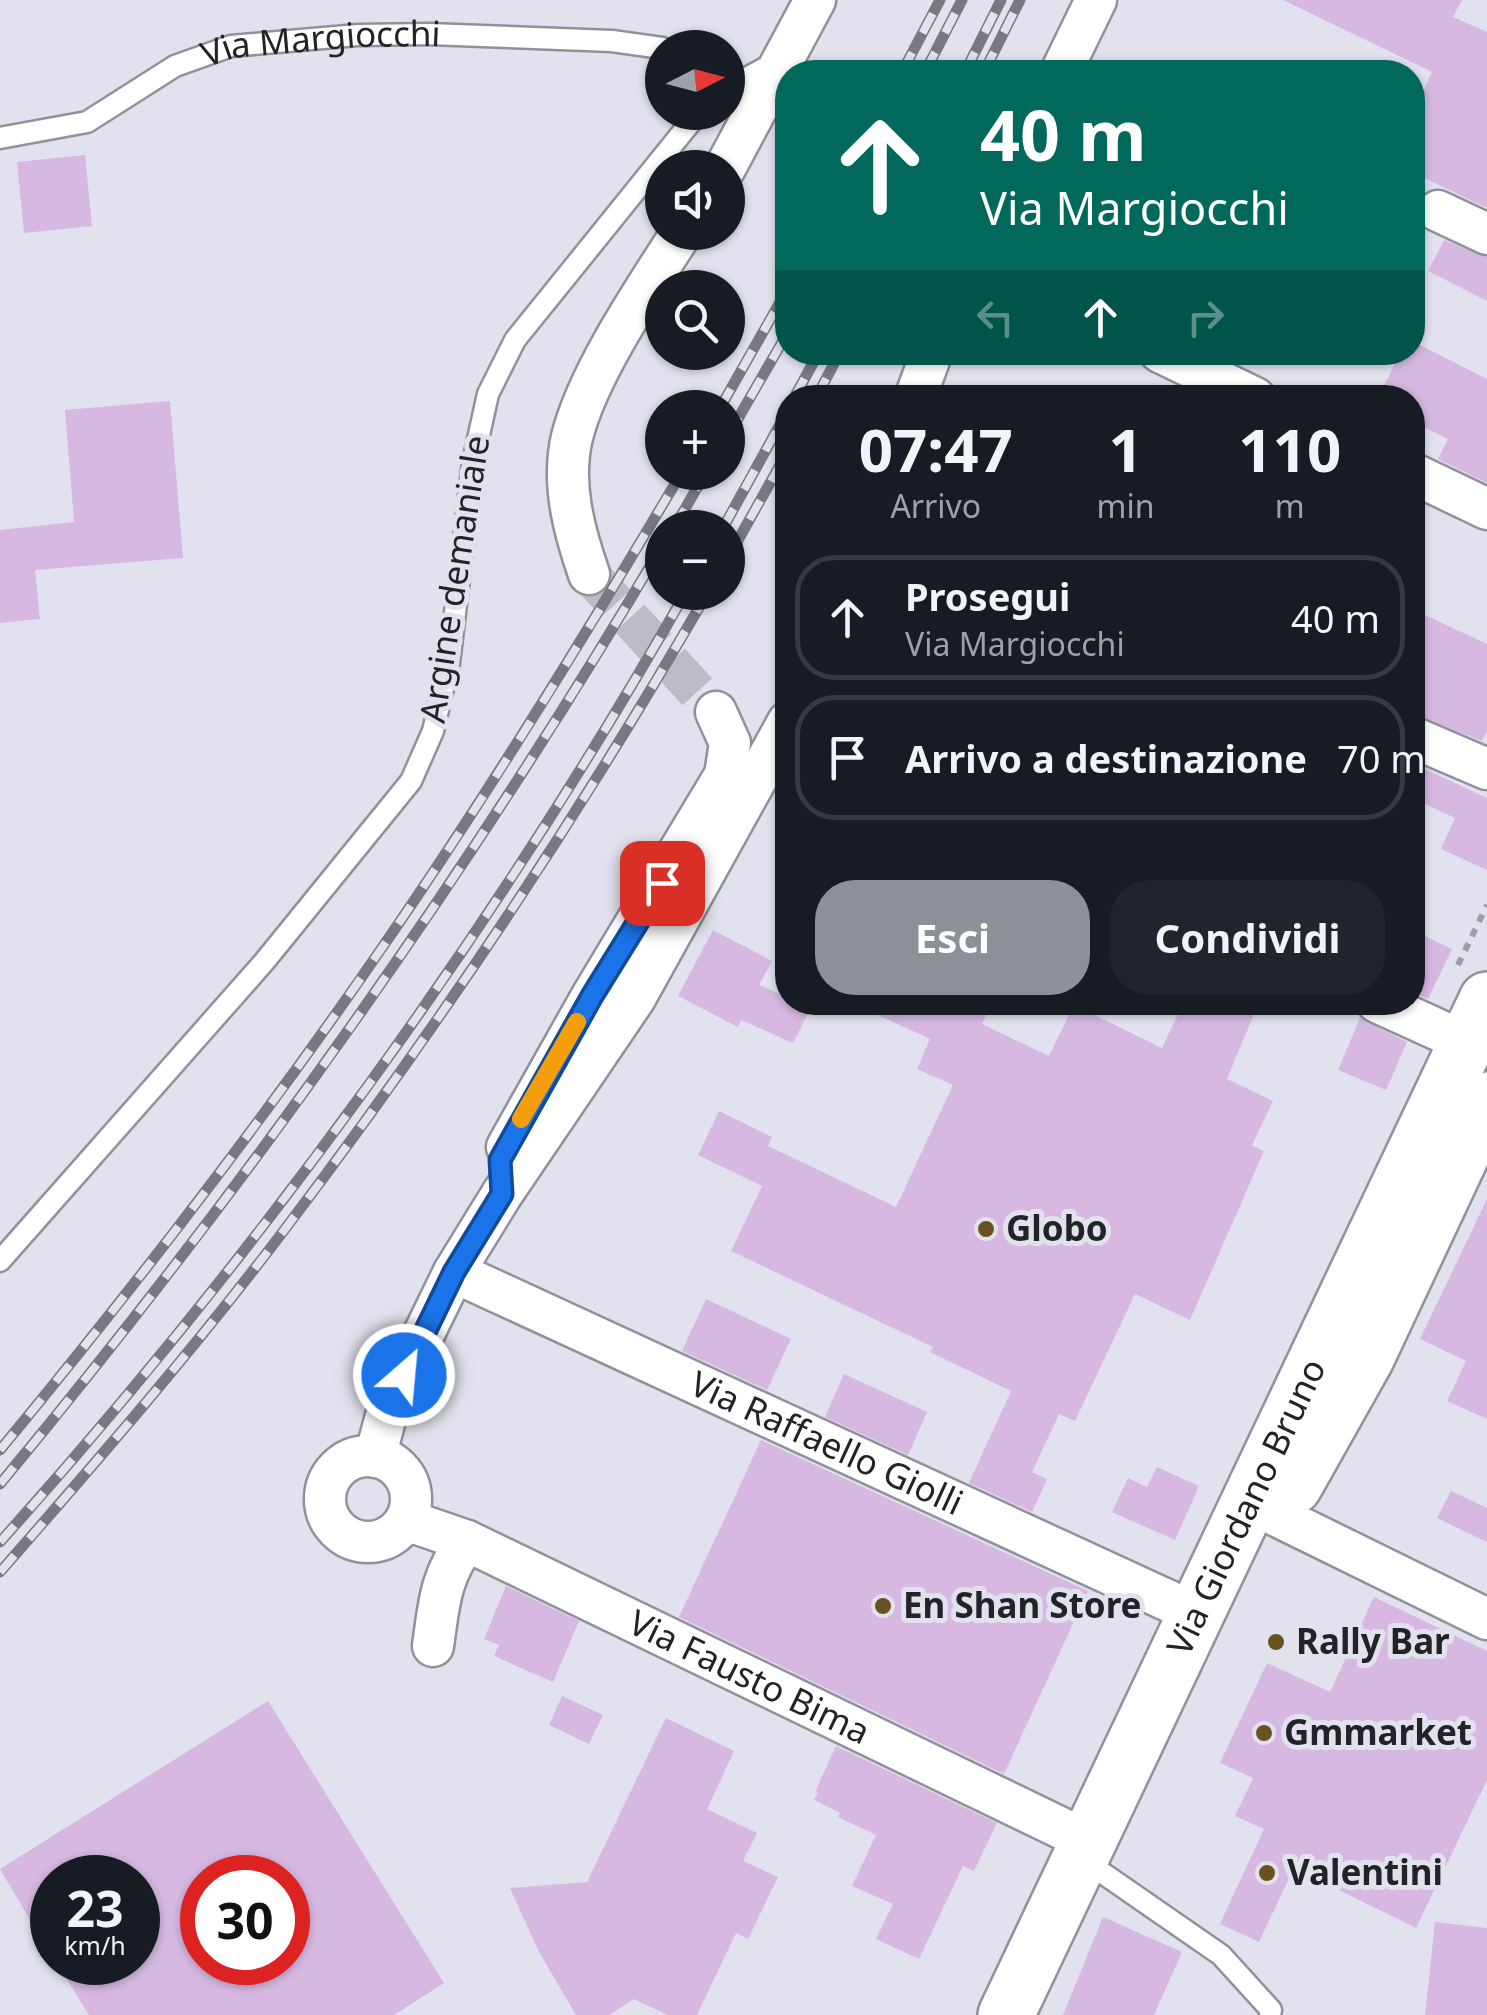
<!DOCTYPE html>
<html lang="it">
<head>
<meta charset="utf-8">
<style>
	body { margin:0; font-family:"Noto Sans",sans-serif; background:#20242c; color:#f1f3f6; height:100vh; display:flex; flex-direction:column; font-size:38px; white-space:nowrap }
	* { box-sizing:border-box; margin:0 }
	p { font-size:32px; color:#9ea1a6 }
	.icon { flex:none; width:55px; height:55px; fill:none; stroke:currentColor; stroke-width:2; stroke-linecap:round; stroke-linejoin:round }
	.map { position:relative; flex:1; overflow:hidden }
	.sheet { position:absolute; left:775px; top:385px; width:650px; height:630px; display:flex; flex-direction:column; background:#171b24; border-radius:40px; box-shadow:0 2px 8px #0004 }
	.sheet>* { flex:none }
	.banner { position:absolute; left:775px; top:60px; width:650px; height:305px; border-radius:40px; box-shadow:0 2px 8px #0004; background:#00695c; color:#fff; overflow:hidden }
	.needle { width:65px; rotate:84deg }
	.controls { position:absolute; left:645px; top:30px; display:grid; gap:20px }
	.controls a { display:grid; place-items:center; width:100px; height:100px; border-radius:50%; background:#171b24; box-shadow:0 2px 8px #0004; font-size:50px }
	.speed { position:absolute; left:30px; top:1855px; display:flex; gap:20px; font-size:50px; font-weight:700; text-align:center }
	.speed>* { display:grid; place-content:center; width:130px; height:130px; border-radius:50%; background:#171b24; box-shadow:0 2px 8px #0004; line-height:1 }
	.speed small { font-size:25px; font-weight:400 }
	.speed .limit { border:15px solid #d22; background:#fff; color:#111 }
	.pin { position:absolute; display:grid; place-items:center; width:85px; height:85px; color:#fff; margin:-42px; border-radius:20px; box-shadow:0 5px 15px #0006 }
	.me { position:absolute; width:110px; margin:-55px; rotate:27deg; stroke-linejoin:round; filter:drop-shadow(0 0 8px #0008) }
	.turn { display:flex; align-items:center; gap:35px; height:210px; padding:0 40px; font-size:45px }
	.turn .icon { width:130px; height:130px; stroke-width:2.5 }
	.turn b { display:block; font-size:70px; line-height:85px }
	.lanes { display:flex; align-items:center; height:95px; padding:0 40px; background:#0003; justify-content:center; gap:50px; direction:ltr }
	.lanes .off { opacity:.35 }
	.eta { display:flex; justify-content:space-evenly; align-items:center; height:170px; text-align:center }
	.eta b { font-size:60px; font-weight:700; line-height:70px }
	.cta { display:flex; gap:20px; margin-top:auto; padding:20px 40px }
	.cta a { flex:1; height:115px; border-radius:40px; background:#8c9099; color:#fff; font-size:40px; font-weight:700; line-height:115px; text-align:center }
	.cta a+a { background:#20242c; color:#f1f3f6 }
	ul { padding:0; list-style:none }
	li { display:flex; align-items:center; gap:30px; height:125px; margin:0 20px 15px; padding:0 20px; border:5px solid #363941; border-radius:40px }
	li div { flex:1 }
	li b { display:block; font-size:38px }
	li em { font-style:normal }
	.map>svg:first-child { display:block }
	.building { fill:#d6b8e1; fill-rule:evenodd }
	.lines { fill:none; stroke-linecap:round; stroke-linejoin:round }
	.minor-tunnel { stroke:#bcbcc6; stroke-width:40; stroke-dasharray:40 20; stroke-linecap:butt }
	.service-casing { stroke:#91919d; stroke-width:25 }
	.minor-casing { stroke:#91919d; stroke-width:45 }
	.secondary-casing { stroke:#91919d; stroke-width:60 }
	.path { stroke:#9d9da6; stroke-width:6; stroke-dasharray:8 8; stroke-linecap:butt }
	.service { stroke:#fff; stroke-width:20 }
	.minor { stroke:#fff; stroke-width:40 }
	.secondary { stroke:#fff; stroke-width:55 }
	.rail-casing { stroke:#787880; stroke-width:11 }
	.rail { stroke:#e2e2ee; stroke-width:8; stroke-dasharray:22; stroke-linecap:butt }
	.route-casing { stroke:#114b97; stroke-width:25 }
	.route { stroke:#1a73e8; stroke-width:18 }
	.slow { stroke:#f59e0b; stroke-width:18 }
	.poi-dot { fill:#675221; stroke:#e2e2ee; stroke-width:4 }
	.labels { text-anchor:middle; stroke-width:10; stroke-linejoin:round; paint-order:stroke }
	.street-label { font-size:35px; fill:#222227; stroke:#e2e2ee }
	.poi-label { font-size:35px; font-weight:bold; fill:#222227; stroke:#e2e2ee; text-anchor:start }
</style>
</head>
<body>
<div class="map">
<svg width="1487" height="2015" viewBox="0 0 1487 2015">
	<rect width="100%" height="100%" fill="#e2e2ee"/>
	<!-- building -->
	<g class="building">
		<polygon points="1283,0 1462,0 1453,17 1487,32 1487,208 1412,172 1412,115 1432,72"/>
		<polygon points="85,155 92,226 24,233 17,162"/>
		<polygon points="1444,240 1487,257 1487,301 1428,271"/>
		<polygon points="1412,341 1487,379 1487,483 1438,459 1448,439 1412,421 1412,398 1378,398 1401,352 1412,352"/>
		<polygon points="170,401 183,558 35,570 40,619 0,623 0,530 74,522 65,410"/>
		<polygon points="1412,609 1487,644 1487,731 1482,741 1412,714"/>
		<polygon points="1412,763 1487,798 1487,870 1441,849 1455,818 1412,798"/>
		<polygon points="713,930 772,961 759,985 788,997 788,1002 811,1007 793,1043 741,1020 738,1027 678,996"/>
		<polygon points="1412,930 1452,949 1428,999 1412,992"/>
		<polygon points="850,1002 992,1002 982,1024 1049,1056 1074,1005 1162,1048 1181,1008 1194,1014 1199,1002 1259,1002 1227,1079 1273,1101 1252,1145 1264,1151 1190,1320 1135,1294 1075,1421 1059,1414 1032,1472 1047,1479 1032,1512 969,1483 1011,1391 930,1352 933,1347 731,1251 762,1186 698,1155 719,1111 772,1137 768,1146 896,1207 953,1085 917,1069 930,1039"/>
		<polygon points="1360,1018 1407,1042 1386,1090 1338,1070"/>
		<polygon points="1487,1199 1487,1419 1447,1401 1466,1361 1420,1339"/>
		<polygon points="706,1299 791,1339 767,1390 682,1351"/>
		<polygon points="844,1374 927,1412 908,1455 825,1417"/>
		<polygon points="761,1440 1088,1591 1004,1774 679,1617"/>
		<polygon points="1157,1467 1199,1486 1175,1540 1112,1512 1128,1478 1147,1487"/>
		<polygon points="1451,1491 1487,1508 1487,1542 1437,1518"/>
		<polygon points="506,1586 579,1621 553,1682 494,1656 499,1645 484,1639"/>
		<polygon points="1374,1597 1487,1651 1487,1780 1416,1928 1294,1868 1259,1942 1220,1924 1264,1829 1235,1816 1253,1778 1220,1763 1267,1663 1330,1692"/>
		<polygon points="562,1696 603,1715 589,1744 549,1725"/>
		<path d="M268,1701L444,1983L394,2015H89L56,1962H138V1878H52V1957L0,1869ZM202,1878H288V1962H202Z"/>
		<polygon points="666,1718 734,1751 707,1809 757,1833 743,1861 778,1877 748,1939 736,1933 697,2015 668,2015 634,1999 609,2015 576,2015 538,1950 510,1888 587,1882"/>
		<polygon points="836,1746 997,1823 974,1871 963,1866 919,1959 876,1939 893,1904 852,1886 876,1835 838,1817 840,1813 814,1800 818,1793 815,1792"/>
		<polygon points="1103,1917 1182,1952 1154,2015 1063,2015"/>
		<polygon points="1435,1922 1487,1928 1487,2015 1425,2015"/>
	</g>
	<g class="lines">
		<!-- minor-tunnel -->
		<polyline class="minor-tunnel" points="589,574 716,712"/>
		<defs>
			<g id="service">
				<polyline points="728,88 778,61"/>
				<path id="s1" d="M0,138L87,122L175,66L231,46L358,35L429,34L612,41L662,48"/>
				<polyline points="0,1261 264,962 411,781 433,731 449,663 473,462 488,394 515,340 699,112"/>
				<polyline points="1104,1874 1221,1955 1271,2010 1270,2015"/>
			</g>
			<g id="minor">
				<polyline points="1061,72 1096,0"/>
				<polyline points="725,168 815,0"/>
				<polyline points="1438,211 1487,234"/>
				<polyline points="1160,352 1255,398"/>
				<polyline points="915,398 932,352"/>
				<polyline points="1412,473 1487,509"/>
				<path d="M589,574C574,531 561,483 572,437C588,373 646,288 682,232"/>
				<polyline points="1412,737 1487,769"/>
				<polyline points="1377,1002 1467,1043"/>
				<polyline points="507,1147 592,996 725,775 730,743 716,712"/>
				<path id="s2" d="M454,1272L1197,1614"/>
				<circle cx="368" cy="1499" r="43"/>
				<polyline points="375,1457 389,1405 454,1272 502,1194 635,998 788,722"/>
				<polyline points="1277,1516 1487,1619"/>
				<path id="s3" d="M406,1520L467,1541L1090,1842"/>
				<path d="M433,1646C439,1604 440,1576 467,1541"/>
			</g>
			<g id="secondary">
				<polyline points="1294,1486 1366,1358 1487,1100"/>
				<path id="s4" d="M1006,2015L1487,1000"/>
			</g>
		</defs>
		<!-- service casing -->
		<use href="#service" class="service-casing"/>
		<!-- minor casing -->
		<use href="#minor" class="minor-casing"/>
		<!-- secondary casing -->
		<use href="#secondary" class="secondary-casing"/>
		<!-- path -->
		<polyline class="path" points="1458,965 1487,905"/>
		<!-- service -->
		<use href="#service" class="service"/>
		<!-- minor -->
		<use href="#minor" class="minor"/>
		<!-- secondary -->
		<use href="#secondary" class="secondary"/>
		<defs>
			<g id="rail">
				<polyline points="902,72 940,0"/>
				<polyline points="925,72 962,0"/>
				<polyline points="965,72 1001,0"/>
				<polyline points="984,72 1020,0"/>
				<polyline points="794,398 819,352"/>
				<polyline points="816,398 840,352"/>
				<polyline points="720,408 788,288"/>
				<polyline points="728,436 788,332"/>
				<polyline points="674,528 706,472"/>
				<polyline points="723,528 788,410"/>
				<polyline points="728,558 788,451"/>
				<path d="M0,1450C136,1285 267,1116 388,939C492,788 588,631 682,472"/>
				<path d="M0,1484C245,1188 467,877 662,546"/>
				<path d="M0,1542C259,1253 494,930 686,592"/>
				<path d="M0,1572C98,1460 195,1348 285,1229C439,1026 581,813 708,592"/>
			</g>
		</defs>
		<!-- rail casing -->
		<use href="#rail" class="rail-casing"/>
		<!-- rail -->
		<use href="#rail" class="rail"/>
	</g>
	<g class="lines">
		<defs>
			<polyline id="route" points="404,1375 454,1272 502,1194 500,1160 592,996 662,883"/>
		</defs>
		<!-- route casing -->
		<use href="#route" class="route-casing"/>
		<!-- route -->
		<use href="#route" class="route"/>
		<!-- slow -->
		<polyline class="slow" points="521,1119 577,1022"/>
	</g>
	<!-- markers -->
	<g class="poi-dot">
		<circle cx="986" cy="1229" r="10"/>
		<circle cx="883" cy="1606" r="10"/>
		<circle cx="1276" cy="1642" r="10"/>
		<circle cx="1264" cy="1733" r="10"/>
		<circle cx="1267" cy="1873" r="10"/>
	</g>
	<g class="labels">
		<!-- street labels -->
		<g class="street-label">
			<text dy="12" stroke="none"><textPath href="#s1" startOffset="342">Via Margiocchi</textPath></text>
			<text transform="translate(455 579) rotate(-81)" y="12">Argine demaniale</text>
			<text dy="12" stroke="none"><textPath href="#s2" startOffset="410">Via Raffaello Giolli</textPath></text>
			<text dy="12" stroke="none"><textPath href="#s4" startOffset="562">Via Giordano Bruno</textPath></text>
			<text dy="12" stroke="none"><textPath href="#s3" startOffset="378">Via Fausto Bima</textPath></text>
		</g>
		<!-- poi labels -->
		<g class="poi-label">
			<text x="1006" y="1241">Globo</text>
			<text x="903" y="1618">En Shan Store</text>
			<text x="1296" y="1654">Rally Bar</text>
			<text x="1284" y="1745">Gmmarket</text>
			<text x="1287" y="1885">Valentini</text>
		</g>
	</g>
</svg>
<div class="controls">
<a><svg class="needle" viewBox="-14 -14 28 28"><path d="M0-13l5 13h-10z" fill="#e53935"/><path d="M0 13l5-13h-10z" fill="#9ea1a6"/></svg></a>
<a><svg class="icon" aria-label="sound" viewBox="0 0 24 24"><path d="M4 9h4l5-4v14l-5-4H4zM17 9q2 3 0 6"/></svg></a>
<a><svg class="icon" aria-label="search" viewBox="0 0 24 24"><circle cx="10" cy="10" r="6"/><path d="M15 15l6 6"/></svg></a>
<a>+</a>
<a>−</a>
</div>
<div class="speed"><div>23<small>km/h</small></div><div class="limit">30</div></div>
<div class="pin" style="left:662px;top:883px;background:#d93025"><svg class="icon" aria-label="arrive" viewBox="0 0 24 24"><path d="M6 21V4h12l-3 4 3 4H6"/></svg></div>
<svg class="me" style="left:404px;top:1375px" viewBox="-20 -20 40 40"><circle r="17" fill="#1a73e8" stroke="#fff" stroke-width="3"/><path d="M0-11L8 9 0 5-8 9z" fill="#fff"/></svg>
<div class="banner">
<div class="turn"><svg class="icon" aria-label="ahead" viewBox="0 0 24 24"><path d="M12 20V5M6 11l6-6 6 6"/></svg><div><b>40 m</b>Via Margiocchi</div></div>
<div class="lanes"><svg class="icon off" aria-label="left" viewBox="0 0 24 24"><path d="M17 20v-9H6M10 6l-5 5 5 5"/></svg><svg class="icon" aria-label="ahead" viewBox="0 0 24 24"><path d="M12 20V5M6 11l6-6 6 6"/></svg><svg class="icon off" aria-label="right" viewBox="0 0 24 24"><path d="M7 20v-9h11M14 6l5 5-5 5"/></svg></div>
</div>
<section class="sheet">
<div class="eta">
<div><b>07:47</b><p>Arrivo</p></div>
<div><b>1</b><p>min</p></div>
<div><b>110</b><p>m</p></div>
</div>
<ul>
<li><svg class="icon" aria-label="ahead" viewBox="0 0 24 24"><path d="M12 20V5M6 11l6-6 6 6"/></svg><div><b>Prosegui</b><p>Via Margiocchi</p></div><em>40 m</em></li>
<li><svg class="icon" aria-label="arrive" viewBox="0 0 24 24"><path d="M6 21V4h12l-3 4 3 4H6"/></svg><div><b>Arrivo a destinazione</b></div><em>70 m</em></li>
</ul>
<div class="cta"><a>Esci</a><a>Condividi</a></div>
</section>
</div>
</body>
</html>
